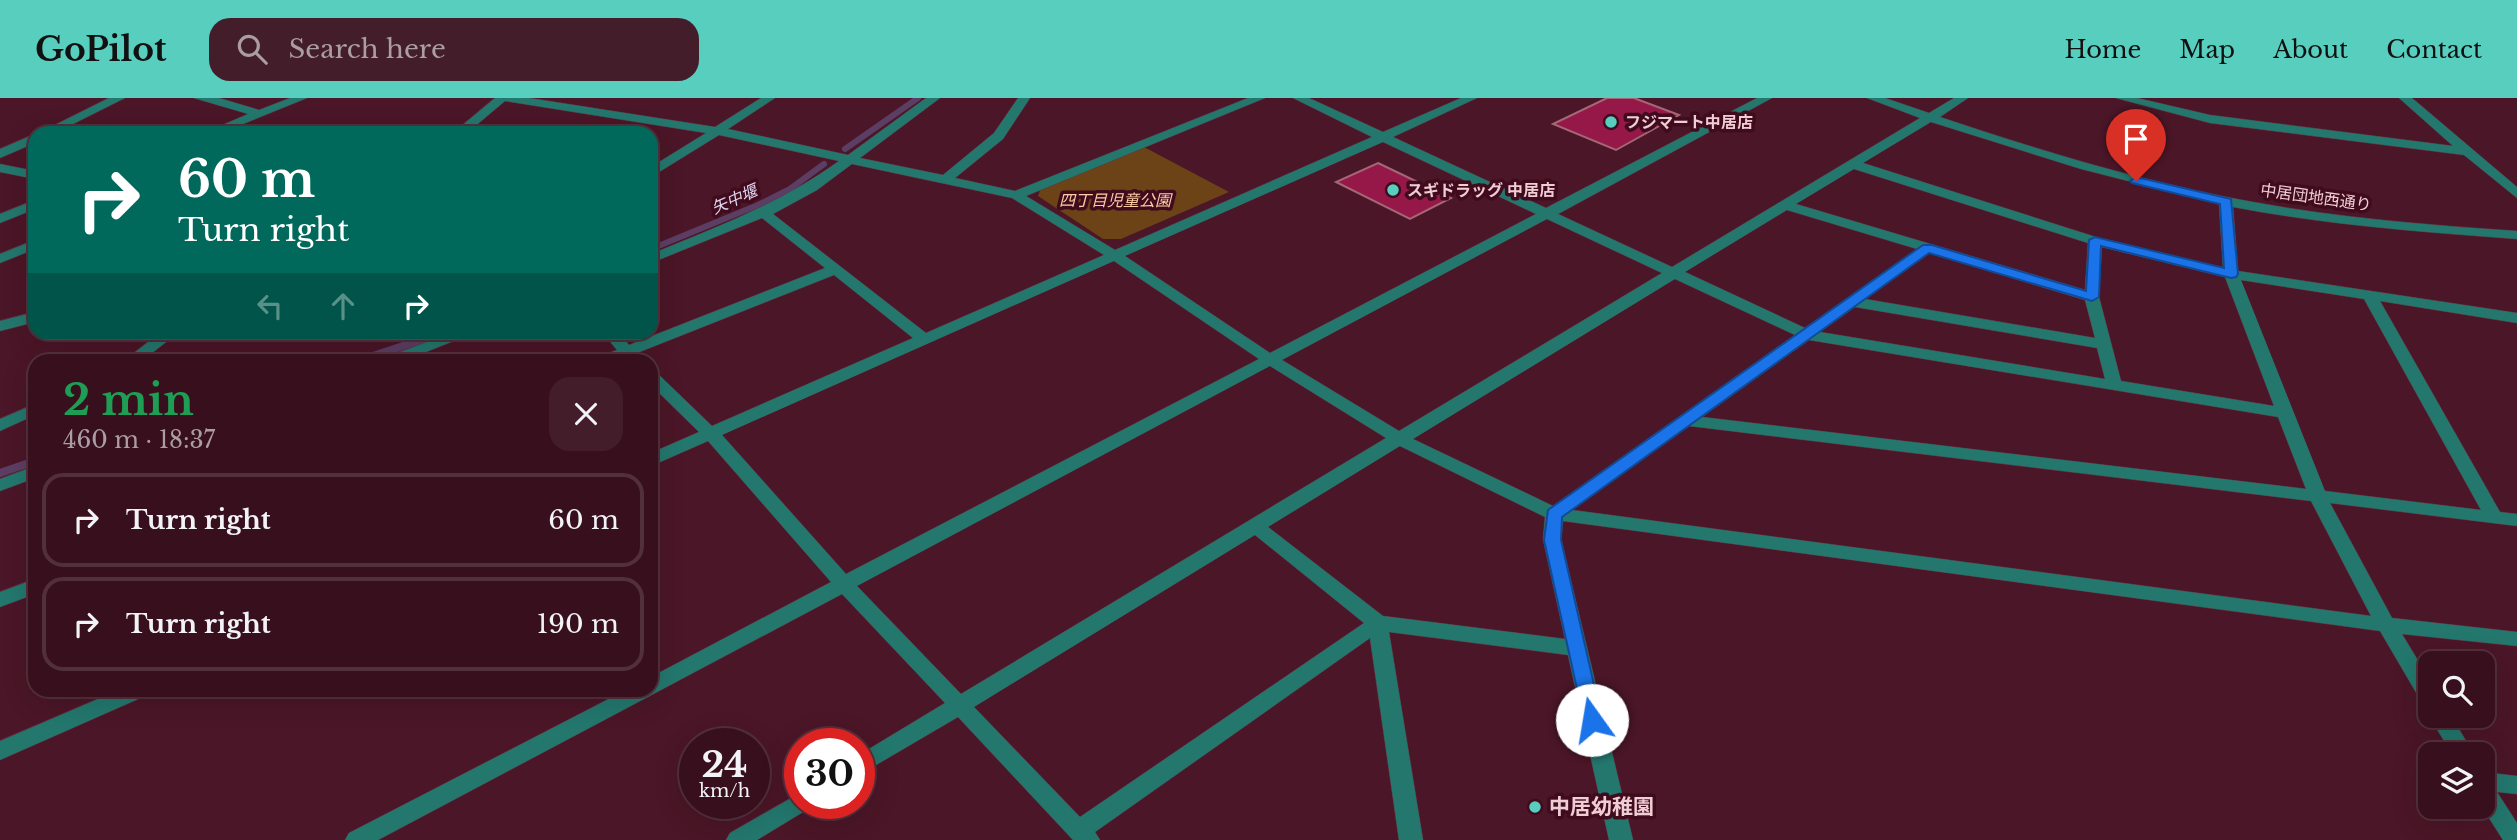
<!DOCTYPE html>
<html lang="en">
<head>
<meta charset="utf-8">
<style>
	body { margin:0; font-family:"Libre Baskerville","Noto Sans JP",serif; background:#431e2a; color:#f1f3f6; height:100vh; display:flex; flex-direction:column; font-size:26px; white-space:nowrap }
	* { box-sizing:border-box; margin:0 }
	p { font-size:23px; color:#ab9da4 }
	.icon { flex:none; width:38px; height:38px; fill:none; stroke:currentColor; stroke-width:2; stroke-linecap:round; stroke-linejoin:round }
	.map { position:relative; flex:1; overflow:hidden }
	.side { position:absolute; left:28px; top:256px; width:630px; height:343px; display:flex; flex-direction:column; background:#38101d; border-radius:21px; box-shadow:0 7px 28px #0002,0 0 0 2px #52303b }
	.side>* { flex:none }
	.guide { position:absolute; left:28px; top:28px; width:630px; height:214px; border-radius:21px; box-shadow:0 7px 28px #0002,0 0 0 2px #52303b; background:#00695c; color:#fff; overflow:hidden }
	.buttons { position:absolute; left:2418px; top:553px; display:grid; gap:14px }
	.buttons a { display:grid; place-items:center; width:77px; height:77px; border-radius:14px; background:#38101d; box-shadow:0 7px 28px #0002,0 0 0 2px #52303b; font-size:35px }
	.speed { position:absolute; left:679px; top:630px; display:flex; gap:14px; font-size:35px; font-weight:700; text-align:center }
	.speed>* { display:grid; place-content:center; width:91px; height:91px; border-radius:50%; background:#38101d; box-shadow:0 7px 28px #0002,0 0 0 2px #52303b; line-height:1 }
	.speed small { font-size:18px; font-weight:400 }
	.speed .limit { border:10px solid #d22; background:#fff; color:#111 }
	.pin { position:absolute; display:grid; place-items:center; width:60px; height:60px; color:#fff; margin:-72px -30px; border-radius:50% 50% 50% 0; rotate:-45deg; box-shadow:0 0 7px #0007 }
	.pin .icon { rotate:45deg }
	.me { position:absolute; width:77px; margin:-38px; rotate:347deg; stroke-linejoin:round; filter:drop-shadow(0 0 5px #0008) }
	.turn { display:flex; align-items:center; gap:24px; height:147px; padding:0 35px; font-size:32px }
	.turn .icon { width:91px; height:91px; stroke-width:2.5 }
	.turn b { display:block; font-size:49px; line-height:60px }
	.lanes { display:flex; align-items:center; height:66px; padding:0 35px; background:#0003; justify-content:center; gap:35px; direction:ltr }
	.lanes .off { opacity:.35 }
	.round { display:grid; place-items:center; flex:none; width:74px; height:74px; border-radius:21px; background:#431e2a }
	.summary { display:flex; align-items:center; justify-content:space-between; height:119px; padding:0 35px }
	h1 { font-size:42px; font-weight:700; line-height:52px; color:#1e9e55 }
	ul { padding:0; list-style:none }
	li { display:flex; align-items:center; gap:21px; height:94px; margin:0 14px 10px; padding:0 21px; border:4px solid #52303b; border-radius:21px }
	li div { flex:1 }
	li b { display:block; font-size:26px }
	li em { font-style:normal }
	header { display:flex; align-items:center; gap:42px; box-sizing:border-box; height:98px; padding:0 35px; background:#58cebf; color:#111 }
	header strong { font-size:33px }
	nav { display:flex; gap:38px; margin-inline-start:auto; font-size:24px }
	.search { width:490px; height:63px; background:#431e2a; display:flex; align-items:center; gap:18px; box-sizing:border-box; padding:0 24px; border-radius:21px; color:#ab9da4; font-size:26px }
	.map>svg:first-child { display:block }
	.green { fill:#6c4317 }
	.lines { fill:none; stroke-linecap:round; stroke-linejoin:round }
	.stream-far1 { stroke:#5c3e64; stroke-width:6 }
	.stream { stroke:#5c3e64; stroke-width:8 }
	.building { fill:#961849; stroke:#a46776; stroke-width:2 }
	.minor-casing { stroke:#653343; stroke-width:1 }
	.minor { fill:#23776d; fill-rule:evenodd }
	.route { fill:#1a73e8; stroke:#114b97; stroke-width:2 }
	.poi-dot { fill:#58cebf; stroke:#3f0b1d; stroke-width:2.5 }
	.labels { text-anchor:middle; stroke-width:7; stroke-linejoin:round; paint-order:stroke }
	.far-poi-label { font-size:16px; font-weight:bold; fill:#f0cdd5; stroke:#3f0b1d; text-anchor:start }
	.far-street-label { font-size:16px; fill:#f0cdd5; stroke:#3f0b1d }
	.far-water-label { font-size:16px; font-style:italic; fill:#e1d6f1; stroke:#3f0b1d }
	.far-park-label { font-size:16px; font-style:italic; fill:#fccda2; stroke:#3f0b1d }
	.near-poi-label { font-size:21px; font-weight:bold; fill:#f0cdd5; stroke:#3f0b1d; text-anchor:start }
</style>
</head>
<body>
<header>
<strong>GoPilot</strong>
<div class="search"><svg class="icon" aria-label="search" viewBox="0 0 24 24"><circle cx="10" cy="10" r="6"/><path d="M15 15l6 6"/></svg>Search here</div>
<nav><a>Home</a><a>Map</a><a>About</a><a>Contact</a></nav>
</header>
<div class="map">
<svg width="2517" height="742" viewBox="0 0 2517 742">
	<rect width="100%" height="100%" fill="#4b1627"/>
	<!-- green -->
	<polygon class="green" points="1144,49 1229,94 1121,141 1103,141 1038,98 1041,90"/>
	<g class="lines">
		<!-- stream-far1 -->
		<g class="stream-far1">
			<polyline points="845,51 918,0"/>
			<polyline points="651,151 758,107 790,91 824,66"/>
		</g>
		<!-- stream -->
		<g class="stream">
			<polyline points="361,262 445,234"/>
			<polyline points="0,375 35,363"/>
		</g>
	</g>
	<!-- building -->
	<g class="building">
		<polygon points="1607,0 1634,0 1679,17 1616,52 1553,26"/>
		<polygon points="1378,65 1451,100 1410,121 1336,84"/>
	</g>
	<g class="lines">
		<defs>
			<g id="minor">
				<polygon points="109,0 125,0 55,35 39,35"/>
				<polygon points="194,0 219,0 259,12 290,0 307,0 221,35 204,35 248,16"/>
				<path d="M495,0H529L715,29L761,0H775L728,31L848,57L926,0H940L860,60L943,77L994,35L1018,0H1030L1003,41L955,80L1015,93L1248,0H1265L1026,98L1115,152L1372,39L1293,0H1309L1383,34L1461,0H1477L1393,39L1546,110L1757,0H1772L1558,116L1672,169L1920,20L1867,0H1885L1929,15L1954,0H1968L1940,19C2042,53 2146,85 2253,104C2340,120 2429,127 2517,133V141C2422,134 2327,127 2233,109L2238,173L2517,215V225L2380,203L2500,414L2517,416V428L2330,405L2392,520L2517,534V548L2402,536L2431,584V610L2424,608L2380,533L1563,423L1561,441L1633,742H1609L1568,557L1389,534L1423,742H1399L1370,540L1095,734L1100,742H1073L958,619L859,677V657L945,605L842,496L378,742H345L349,735L626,592H651V579L831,484L708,343L651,368V355L699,334L651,287V273L657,275L712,328L913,240L834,177L637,255L641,260L639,262H627L624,260L596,262L598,259L617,252L602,234H618L629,247L825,170L762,120L651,165V156C717,129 781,105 839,63L719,37L651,79V69L706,35L505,3L467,35H453ZM1931,24L2081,71L2219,106L2223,170L2099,140L1863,65ZM1383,44L1536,116L1270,255L1125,158ZM852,66L1012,100L1104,157L926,235L773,116L817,92ZM1854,71L2088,145L2085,192L1796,106ZM1787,112L1917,151L1805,230L1685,174ZM1547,121L1662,175L1399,333L1282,262ZM2102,149L2225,179L2274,308L2121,283L2099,199ZM1930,155L2085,202L2095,240L1865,201ZM1114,163L1259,261L846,476L722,337ZM1675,181L1795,237L1553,408L1413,341ZM2241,182L2364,201L2481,412L2325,393ZM1855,209L2097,250L2105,281L1820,234ZM1809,242L2278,319L2306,391L1702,319ZM1270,268L1386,340L961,596L857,488ZM1689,328L2311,403L2371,518L1572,412ZM1400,348L1545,419L1543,441L1565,541L1383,518L1268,429ZM1255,437L1364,525L1080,719L974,609Z"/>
				<polygon points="2116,0 2137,0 2210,17 2453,48 2399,0 2412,0 2517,89 2517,100 2464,57 2210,25"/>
				<polygon points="35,36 35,45 0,60 0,51"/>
				<polygon points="0,66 35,73 35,81 0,74"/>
				<polygon points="35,102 35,111 0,125 0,116"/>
				<polygon points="35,142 35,151 0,165 0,156"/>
				<polygon points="35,214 35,224 0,233 0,223"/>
				<polygon points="161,234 179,234 143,262 125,262"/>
				<polygon points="453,234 476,234 406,262 385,262 387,259"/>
				<polygon points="35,306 35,317 0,333 0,321"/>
				<polygon points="35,368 35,380 0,393 0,381"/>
				<polygon points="35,481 35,496 0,509 0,494"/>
				<polygon points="119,592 148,592 145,598 0,662 0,643"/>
				<polygon points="2431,615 2431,618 2451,618 2474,656 2452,656 2429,618"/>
				<polygon points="2483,674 2517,678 2517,696 2497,694 2517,725 2517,742 2503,742 2482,709"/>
				<polygon points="800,695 800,705 811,705 808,711 757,742 726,742 730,735"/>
			</g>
		</defs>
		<!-- minor casing -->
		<use href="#minor" class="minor-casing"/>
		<!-- minor -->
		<use href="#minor" class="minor"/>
	</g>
	<!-- route -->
	<polygon class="route" points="2136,79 2231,101 2238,176 2236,179 2231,180 2101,148 2099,199 2092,203 1929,155 1562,419 1561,442 1602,622 1599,627 1592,630 1585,627 1544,442 1548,412 1923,147 1932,147 2086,193 2089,142 2095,139 2224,170 2220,106 2132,85 2130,83"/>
	<!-- markers -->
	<g class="poi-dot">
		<circle cx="1611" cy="24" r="7"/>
		<circle cx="1393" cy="92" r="7"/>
		<circle cx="1535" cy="709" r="7"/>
	</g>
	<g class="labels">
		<!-- far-poi labels -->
		<g class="far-poi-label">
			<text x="1625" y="30">フジマート中居店</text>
			<text x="1407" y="98">スギドラッグ 中居店</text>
		</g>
		<!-- far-street labels -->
		<g class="far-street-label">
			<text transform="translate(2316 99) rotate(8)" y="6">中居団地西通り</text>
		</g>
		<!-- far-water labels -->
		<g class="far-water-label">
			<text transform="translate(734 101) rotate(-24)" y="6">矢中堰</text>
		</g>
		<!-- far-park labels -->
		<g class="far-park-label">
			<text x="1115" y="108">四丁目児童公園</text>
		</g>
		<!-- near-poi labels -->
		<g class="near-poi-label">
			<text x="1549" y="716">中居幼稚園</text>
		</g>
	</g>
</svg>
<div class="buttons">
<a><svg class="icon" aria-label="search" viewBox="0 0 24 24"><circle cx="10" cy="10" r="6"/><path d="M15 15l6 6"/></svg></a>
<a><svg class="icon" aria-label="layers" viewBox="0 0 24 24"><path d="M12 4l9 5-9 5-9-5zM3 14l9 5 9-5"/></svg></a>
</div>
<div class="speed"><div>24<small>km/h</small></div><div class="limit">30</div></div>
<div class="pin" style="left:2136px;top:83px;background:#d93025"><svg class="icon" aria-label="arrive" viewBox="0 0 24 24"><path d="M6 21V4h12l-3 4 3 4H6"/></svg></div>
<svg class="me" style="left:1592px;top:622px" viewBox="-20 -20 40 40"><circle r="19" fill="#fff"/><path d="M0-13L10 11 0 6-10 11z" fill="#1a73e8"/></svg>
<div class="guide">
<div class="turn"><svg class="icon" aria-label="right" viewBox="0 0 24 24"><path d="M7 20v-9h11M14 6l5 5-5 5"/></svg><div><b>60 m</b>Turn right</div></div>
<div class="lanes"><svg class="icon off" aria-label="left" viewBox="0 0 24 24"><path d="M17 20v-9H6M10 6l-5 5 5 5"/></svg><svg class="icon off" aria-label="ahead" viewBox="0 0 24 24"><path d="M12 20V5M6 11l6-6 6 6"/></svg><svg class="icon" aria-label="right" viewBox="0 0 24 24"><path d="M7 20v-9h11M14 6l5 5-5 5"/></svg></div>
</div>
<section class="side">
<div class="summary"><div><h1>2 min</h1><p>460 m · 18:37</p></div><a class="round"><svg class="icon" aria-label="close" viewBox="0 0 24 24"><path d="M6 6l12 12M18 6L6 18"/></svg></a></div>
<ul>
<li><svg class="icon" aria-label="right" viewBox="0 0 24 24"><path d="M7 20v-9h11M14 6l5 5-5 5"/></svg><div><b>Turn right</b></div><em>60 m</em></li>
<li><svg class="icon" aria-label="right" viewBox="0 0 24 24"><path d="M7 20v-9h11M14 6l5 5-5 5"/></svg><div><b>Turn right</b></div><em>190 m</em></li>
</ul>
</section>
</div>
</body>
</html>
